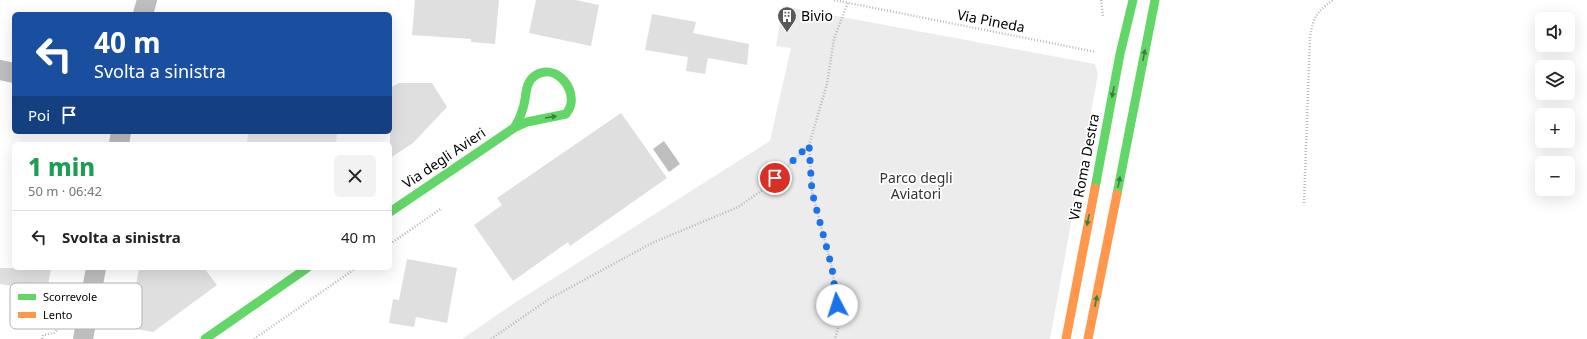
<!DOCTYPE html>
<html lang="it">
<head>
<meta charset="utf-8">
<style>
	body { margin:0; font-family:"Noto Sans",sans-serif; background:#f2f2f2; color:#222; height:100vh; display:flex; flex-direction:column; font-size:15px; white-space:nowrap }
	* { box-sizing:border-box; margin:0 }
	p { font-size:13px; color:#767676 }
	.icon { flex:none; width:22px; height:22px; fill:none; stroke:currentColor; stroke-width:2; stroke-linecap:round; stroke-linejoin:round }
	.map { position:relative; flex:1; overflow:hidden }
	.drawer { position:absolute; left:12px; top:142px; width:380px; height:128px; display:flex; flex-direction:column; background:#fff; border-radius:6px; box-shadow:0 4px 16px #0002 }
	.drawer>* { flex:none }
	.banner { position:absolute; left:12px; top:12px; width:380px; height:122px; border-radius:6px; box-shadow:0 4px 16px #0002; background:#1a4fa0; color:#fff; overflow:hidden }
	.buttons { position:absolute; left:1535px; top:12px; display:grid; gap:8px }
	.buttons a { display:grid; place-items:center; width:40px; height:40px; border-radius:6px; background:#fff; box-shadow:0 4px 16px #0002; font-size:20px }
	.pin { position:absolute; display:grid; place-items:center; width:34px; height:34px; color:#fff; margin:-17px; border:2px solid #fff; border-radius:50%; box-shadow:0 1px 4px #0007 }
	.me { position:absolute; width:44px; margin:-22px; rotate:355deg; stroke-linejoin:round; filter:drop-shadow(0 0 3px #0008) }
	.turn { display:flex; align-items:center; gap:14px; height:84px; padding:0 16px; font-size:18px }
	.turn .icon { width:52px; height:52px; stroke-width:2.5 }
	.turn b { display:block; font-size:28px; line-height:34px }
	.then { display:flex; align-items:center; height:38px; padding:0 16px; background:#0003; gap:8px; font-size:15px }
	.round { display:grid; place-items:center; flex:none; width:42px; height:42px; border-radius:6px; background:#f2f2f2 }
	.head { display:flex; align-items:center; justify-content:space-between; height:68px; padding:0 16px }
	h1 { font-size:24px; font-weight:800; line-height:30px; color:#1e9e55 }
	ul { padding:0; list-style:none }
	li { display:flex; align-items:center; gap:12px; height:52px; padding:0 16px; border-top:1px solid #e0e0e0 }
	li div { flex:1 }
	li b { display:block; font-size:15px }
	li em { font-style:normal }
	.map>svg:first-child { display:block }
	.green { fill:#ececec }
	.water { fill:#bfbfbf }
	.building { fill:#dfdfdf }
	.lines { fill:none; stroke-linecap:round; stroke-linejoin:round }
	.path { stroke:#b9b9b9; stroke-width:2.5; stroke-dasharray:1 2; stroke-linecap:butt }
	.street { stroke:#bebebe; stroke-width:20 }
	.fast { stroke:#63d668; stroke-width:9 }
	.slow { stroke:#ff974d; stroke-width:9 }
	.oneway { fill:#3b803e }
	.route { stroke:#1a73e8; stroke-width:7; stroke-dasharray:0 12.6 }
	.labels { text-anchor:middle; stroke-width:3.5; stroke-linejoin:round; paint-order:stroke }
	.poi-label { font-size:14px; fill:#000; stroke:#fff; text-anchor:start }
	.street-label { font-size:14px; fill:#000; stroke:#fff }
	.park-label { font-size:14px; fill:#333; stroke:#fff }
	.key { fill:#fff; stroke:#b2b2b2; stroke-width:1 }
	.key-label { font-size:11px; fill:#000 }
</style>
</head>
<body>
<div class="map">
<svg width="1587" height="339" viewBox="0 0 1587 339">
	<rect width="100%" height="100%" fill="#fff"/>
	<!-- green -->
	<g class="green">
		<polygon points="783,6 1095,64 1098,74 1050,339 462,339 516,302 770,141 791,48 776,46"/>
		<polygon points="248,132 337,132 336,144 247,144"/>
	</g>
	<!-- water -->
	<polygon class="water" points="664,141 680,164 669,172 653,149"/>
	<!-- building -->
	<g class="building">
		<polygon points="415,0 499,0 495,44 471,42 471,39 412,35"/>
		<polygon points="536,0 576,0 599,5 591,46 529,33"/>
		<polygon points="652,14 696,22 693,33 749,44 747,65 708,58 705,74 686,71 688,57 645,50"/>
		<polygon points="399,83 432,83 447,107 413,143 390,158 390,88"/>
		<polygon points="621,113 667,178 570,246 568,242 513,281 474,225 502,205 497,198"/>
		<polygon points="407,259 457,268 447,323 416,317 414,327 389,323 393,299 399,300"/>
		<polygon points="0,268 51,268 45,302 22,298 24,288 0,284"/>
		<polygon points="139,268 204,268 217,285 153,332 129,328"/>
	</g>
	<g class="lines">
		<!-- path -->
		<g class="path">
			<polyline points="834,0 1096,52"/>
			<polyline points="1101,0 1103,17"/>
			<polyline points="809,145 812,192 832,268 836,294 838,328 835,339"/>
			<path d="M1304,203L1310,37C1313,18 1316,12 1333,0"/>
			<polyline points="390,244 442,208"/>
			<polyline points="42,339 43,335 54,333 61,326"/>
			<polyline points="254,339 356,268"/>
			<polyline points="491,339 549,299 652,243 738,207 764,189 786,168 809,145 827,84 834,39 848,2"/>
		</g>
		<!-- street -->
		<g class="street">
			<polyline points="143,14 147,0"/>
			<polyline points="0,70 14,73"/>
			<polyline points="119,144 121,132"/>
			<polyline points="83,339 96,268"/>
		</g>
		<!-- fast -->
		<g class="fast">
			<polyline points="1095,188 1120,54 1133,0"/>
			<polyline points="1117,194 1155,0"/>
			<path d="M390,212L514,128L527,122L566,114C568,111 571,107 571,103C574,85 554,64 536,75C524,82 527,97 523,108C521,115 518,122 514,128"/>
			<polyline points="205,339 307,268"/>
		</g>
		<!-- slow -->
		<g class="slow">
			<polyline points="1066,339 1095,188"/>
			<polyline points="1088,339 1117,194"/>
		</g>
	</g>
	<!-- one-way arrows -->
	<defs><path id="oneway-solid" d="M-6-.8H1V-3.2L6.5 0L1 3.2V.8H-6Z"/></defs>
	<g class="oneway">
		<use href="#oneway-solid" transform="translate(1144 55) rotate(-79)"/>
		<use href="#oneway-solid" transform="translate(1113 92) rotate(101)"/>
		<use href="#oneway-solid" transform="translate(551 117) rotate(-9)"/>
		<use href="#oneway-solid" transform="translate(1119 182) rotate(-79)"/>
		<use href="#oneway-solid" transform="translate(1088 220) rotate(101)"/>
		<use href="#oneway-solid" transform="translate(1096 301) rotate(-79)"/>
	</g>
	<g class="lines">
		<!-- route -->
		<polyline class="route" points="775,178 809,145 812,192 832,268 837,305"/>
	</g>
	<!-- icons -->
	<defs>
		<symbol id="building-pin" viewBox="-11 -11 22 30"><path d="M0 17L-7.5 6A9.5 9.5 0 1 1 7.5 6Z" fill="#595959" stroke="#fff"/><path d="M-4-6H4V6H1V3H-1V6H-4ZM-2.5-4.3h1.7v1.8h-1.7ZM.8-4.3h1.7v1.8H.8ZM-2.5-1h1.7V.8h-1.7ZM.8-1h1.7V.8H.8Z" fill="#fff"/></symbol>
	</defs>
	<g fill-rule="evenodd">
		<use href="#building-pin" x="776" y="5" width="22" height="30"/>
	</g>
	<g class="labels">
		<!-- poi labels -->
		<g class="poi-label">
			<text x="801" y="21">Bivio</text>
		</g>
		<!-- street labels -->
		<g class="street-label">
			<text transform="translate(991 21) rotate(11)" y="5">Via Pineda</text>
			<text transform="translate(444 158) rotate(-34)" y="5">Via degli Avieri</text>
			<text transform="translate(1084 167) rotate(-79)" y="5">Via Roma Destra</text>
		</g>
		<!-- park labels -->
		<g class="park-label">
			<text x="916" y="183">Parco degli<tspan x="916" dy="16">Aviatori</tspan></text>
		</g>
	</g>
	<!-- legend -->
	<rect x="10" y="283" width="132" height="46" rx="6" class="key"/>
	<rect x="18" y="294" width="18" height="6" fill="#63d668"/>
	<rect x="18" y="312" width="18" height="6" fill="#ff974d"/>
	<g class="key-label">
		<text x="43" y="301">Scorrevole</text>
		<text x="43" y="319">Lento</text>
	</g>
</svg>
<div class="buttons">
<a><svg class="icon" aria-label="sound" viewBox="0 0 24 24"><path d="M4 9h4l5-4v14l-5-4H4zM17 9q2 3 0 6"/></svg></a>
<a><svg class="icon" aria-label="layers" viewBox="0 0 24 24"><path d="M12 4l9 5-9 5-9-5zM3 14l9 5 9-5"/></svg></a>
<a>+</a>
<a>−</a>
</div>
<div class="pin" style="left:775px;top:178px;background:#d93025"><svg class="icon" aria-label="arrive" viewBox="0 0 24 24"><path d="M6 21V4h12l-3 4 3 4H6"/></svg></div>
<svg class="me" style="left:837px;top:305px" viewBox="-20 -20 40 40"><circle r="19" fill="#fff"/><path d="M0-13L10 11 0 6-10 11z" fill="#1a73e8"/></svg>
<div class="banner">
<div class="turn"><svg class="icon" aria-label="left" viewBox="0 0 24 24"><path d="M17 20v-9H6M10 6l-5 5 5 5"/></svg><div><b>40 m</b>Svolta a sinistra</div></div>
<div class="then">Poi<svg class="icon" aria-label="arrive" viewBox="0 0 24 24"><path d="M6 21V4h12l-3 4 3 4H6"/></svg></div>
</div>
<section class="drawer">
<div class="head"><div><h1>1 min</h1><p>50 m · 06:42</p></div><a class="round"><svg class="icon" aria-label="close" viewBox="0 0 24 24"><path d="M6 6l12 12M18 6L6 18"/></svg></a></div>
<ul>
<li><svg class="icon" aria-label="left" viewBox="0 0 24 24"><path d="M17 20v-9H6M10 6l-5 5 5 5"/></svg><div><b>Svolta a sinistra</b></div><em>40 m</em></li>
</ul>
</section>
</div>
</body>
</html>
